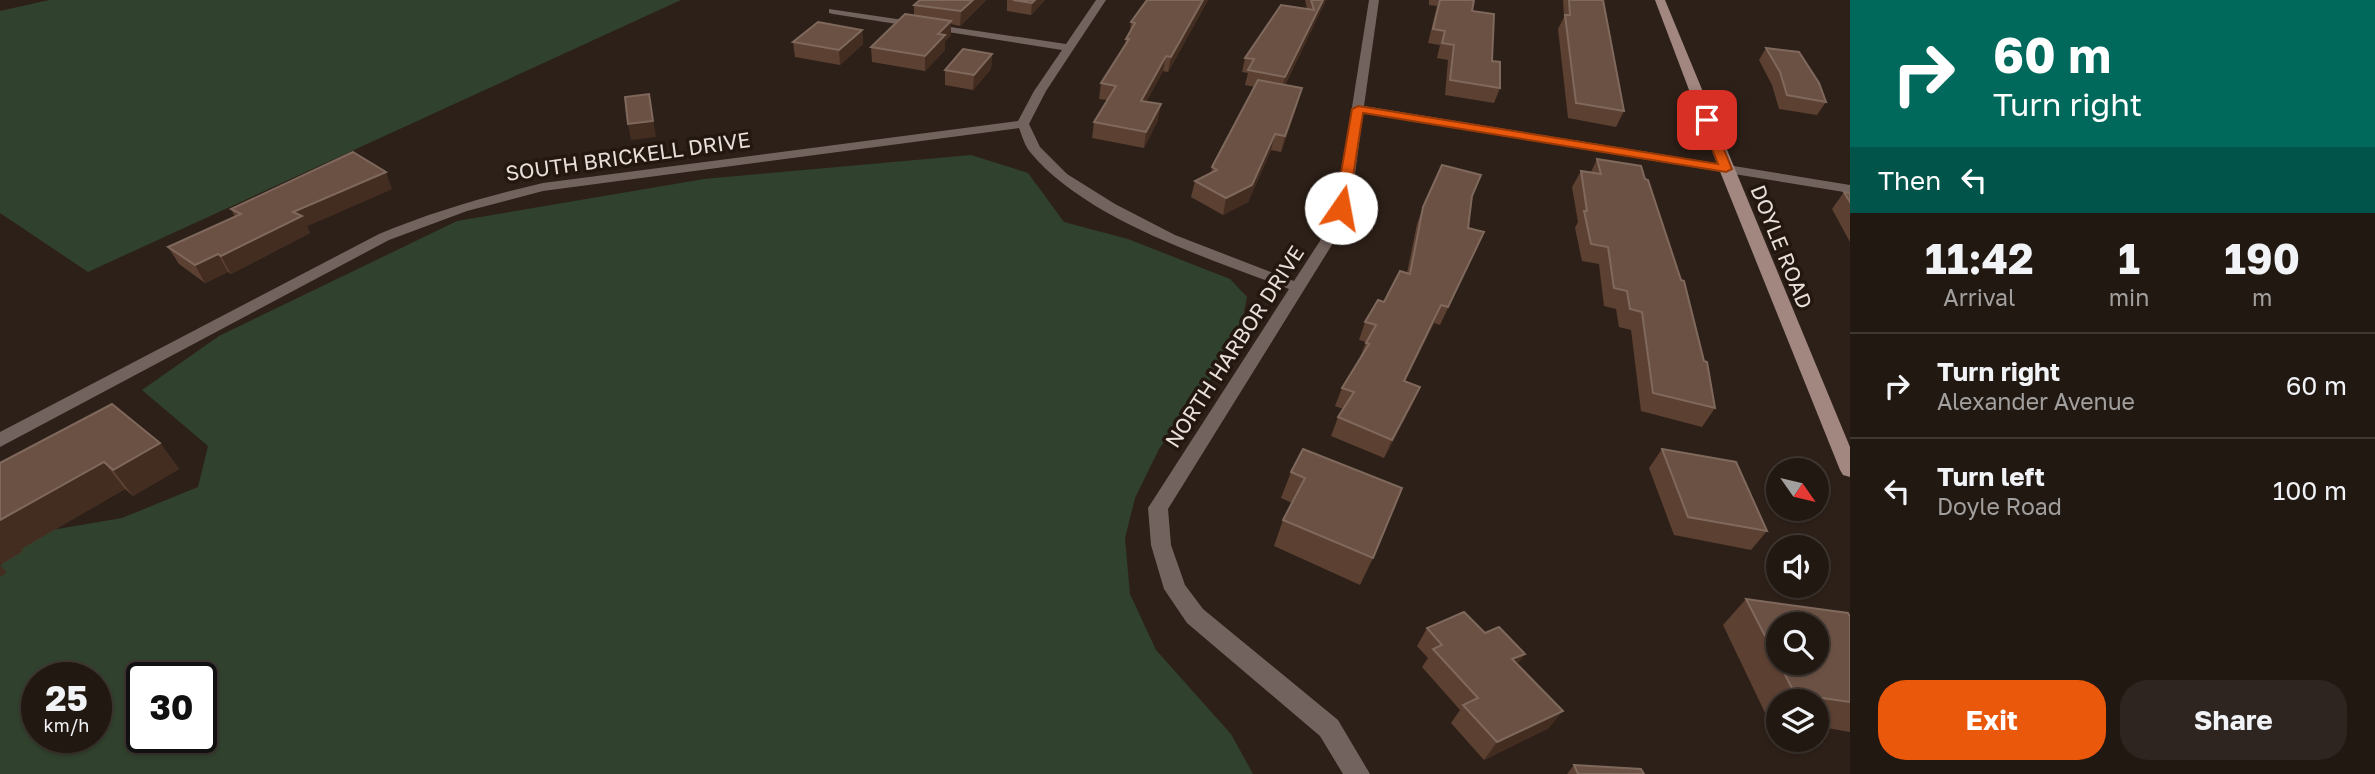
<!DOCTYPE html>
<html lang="en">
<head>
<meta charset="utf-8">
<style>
	body { margin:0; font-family:"Golos Text",sans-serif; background:#2e2520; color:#f1f3f6; height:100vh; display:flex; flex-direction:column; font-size:26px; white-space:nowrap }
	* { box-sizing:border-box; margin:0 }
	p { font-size:23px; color:#a2a09f }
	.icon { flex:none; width:38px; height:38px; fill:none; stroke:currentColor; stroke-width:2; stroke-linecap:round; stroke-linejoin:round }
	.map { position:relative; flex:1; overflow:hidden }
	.details { display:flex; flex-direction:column; background:#221812; width:525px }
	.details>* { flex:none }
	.hud { background:#00695c; color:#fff; overflow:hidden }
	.needle { width:46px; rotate:124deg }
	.buttons { position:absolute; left:1766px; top:458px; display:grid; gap:14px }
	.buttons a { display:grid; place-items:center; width:63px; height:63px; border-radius:50%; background:#221812; box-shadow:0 2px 5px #0004,0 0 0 2px #3f3732; font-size:35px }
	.speed { position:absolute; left:21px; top:662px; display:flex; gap:14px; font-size:35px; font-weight:700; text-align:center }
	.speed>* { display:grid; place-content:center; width:91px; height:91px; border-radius:50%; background:#221812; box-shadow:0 2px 5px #0004,0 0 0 2px #3f3732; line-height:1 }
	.speed small { font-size:18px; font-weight:400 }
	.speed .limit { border:4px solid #111; border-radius:10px; background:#fff; color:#111 }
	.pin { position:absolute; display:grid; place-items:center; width:60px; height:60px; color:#fff; margin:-30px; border-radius:14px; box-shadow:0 4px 10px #0006 }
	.me { position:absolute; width:77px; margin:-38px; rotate:12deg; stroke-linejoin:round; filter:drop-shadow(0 0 5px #0008) }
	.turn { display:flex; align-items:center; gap:24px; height:147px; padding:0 28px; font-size:32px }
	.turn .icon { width:91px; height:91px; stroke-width:2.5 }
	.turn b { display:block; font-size:49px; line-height:60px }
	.then { display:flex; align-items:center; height:66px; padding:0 28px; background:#0003; gap:14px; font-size:26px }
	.eta { display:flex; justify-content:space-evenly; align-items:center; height:119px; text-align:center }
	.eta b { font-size:42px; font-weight:700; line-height:49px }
	.primary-button { display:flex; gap:14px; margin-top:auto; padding:14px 28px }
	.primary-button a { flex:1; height:80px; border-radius:28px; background:#ea580c; color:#fff; font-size:28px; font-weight:700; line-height:80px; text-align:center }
	.primary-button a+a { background:#2e2520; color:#f1f3f6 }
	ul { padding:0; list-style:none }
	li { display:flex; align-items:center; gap:21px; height:105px; padding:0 28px; border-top:2px solid #3f3732 }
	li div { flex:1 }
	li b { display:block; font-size:26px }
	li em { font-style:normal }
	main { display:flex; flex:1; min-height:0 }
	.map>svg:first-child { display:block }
	.green { fill:#30412d; fill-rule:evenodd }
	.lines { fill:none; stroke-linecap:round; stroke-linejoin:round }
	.street { fill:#73635f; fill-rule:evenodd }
	.secondary { fill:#a18780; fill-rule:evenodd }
	.wall { fill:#5c4032; fill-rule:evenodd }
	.shaded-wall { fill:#432c20 }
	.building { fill:#6b5144; stroke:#7f685c; stroke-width:2 }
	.route { fill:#ea580c; stroke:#983908; stroke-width:2 }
	.labels { text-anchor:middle; stroke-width:7; stroke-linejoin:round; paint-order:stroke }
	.street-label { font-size:21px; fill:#e9e0db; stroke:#23170f }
</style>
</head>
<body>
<main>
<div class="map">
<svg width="1850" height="774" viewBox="0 0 1850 774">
	<rect width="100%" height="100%" fill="#2d2018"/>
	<!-- green -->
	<g class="green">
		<polygon points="49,0 681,0 88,272 0,213 0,11"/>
		<path d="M971,155L1028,173L1064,222L1128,239L1230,279L1247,297L1238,342L1159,449L1135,498L1125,538L1130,594L1156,650L1231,734L1253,774H0V566L34,533L122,518L198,487L208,446L142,390L219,336L457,221L704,179ZM37,677H96V737H37ZM142,677H201V737H142Z"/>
	</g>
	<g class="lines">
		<!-- street -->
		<path class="street" d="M1096,0H1106L1046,91L1029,124L1040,147L1067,174L1115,204L1175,235L1294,281L1329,227L1339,189L1369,0H1379L1364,106L1850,185V193L1363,113L1353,189L1343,227L1168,509L1171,545L1185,585L1203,609L1338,720L1370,774H1343L1320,736L1187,623L1164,589L1151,545L1148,508L1289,289C1208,258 1086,220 1030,152C1025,146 1022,136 1019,128L543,191L467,211L389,240L0,447V432L379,234C432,212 487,196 543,183L1018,121L1034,91L1062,50L833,14L829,13V9L1066,44Z"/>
		<!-- secondary -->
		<polygon class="secondary" points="1655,0 1665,0 1850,447 1850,477 1843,475 1840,470 1719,169"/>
	</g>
	<!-- wall -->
	<g class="wall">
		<polygon points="920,0 986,0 960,26 951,24 951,35 945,41 945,50 925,71 872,62 871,47 914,15 914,5"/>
		<polygon points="1007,0 1045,0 1031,15 1007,11"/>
		<polygon points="1208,0 1168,72 1163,71 1146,102 1158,120 1144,148 1092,138 1094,122 1107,100 1099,99 1101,83 1125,45 1126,39 1130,31 1131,22"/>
		<polygon points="1305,0 1326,0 1285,85 1298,103 1281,152 1271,150 1248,202 1223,215 1191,197 1195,181 1211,173 1212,167 1255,87 1245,85 1248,73 1242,72 1245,58 1307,9"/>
		<polygon points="1429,0 1474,0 1472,11 1492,61 1500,88 1494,103 1445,95 1448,60 1437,58 1440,45 1428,43 1437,6 1429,5"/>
		<polygon points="1563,0 1603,0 1624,111 1616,127 1568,118 1558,29 1564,17"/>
		<polygon points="862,30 863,44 840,65 795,57 793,42"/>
		<polygon points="1766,48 1826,102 1817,115 1779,109 1772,85 1759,60"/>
		<polygon points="992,54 991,69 973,90 945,85 945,70"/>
		<polygon points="1597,159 1715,408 1702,427 1641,411 1631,330 1619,327 1616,309 1604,306 1599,264 1582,261 1575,228 1578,222 1572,187 1581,171 1591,172"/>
		<polygon points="392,189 307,226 310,233 231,274 228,272 205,283 179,264 168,247 235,217 231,209"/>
		<polygon points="1844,192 1850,193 1850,242 1832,209"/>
		<polygon points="1472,196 1468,228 1476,249 1440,325 1434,323 1405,381 1420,387 1412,405 1384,458 1331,436 1338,417 1343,409 1335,406 1342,388 1359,360 1366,342 1359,340 1365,322 1384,302 1407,273 1417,224 1423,207"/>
		<polygon points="160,443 179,469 133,496 125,489 21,549 23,551 0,565 0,463"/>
		<polygon points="1303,449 1373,558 1360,585 1274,546 1283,520 1292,503 1281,498 1291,472"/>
		<polygon points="1662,449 1767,531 1751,550 1674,535 1649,468"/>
		<path d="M1746,599L1850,617V732L1816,726V702H1778V720L1768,719L1723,625ZM1778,625L1816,663H1778Z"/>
		<polygon points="1427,628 1485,633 1525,654 1517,664 1549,728 1484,760 1451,723 1460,710 1422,667 1428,658 1417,646"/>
		<polygon points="1574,765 1644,774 1567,774"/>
	</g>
	<!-- shaded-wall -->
	<g class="shaded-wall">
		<polygon points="973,0 986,0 960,26 961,11"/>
		<polygon points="1035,0 1045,0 1031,15 1032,3"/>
		<polygon points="1203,0 1208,0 1168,72 1171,57"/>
		<polygon points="1323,0 1326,0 1281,92 1285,77"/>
		<polygon points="951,21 951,35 945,41 945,50 925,71 925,56 938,34"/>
		<polygon points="862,30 863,44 840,65 839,50"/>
		<polygon points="992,54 991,69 973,90 974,75"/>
		<polygon points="1166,56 1163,71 1138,116 1141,101"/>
		<polygon points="1302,88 1298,103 1281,152 1285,136"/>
		<polygon points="649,94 656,137 631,140 628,124"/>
		<polygon points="1161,104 1158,120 1144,148 1146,132"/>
		<polygon points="1275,134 1271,150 1248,202 1223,215 1226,198"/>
		<polygon points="386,172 392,189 307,226 310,233 231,274 221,256 293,212"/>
		<polygon points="218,254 228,272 205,283 195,265"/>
		<polygon points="1441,305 1434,323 1396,399 1404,381"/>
		<polygon points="1420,387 1412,405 1384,458 1392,440"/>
		<polygon points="160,443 179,469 133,496 113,470"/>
		<polygon points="104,462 125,489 21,549 23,551 0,565 0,520"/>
		<polygon points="0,566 7,572 0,577"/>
		<polygon points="1525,654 1512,671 1512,659"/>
		<polygon points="1563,711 1549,728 1484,760 1497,742"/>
	</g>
	<!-- building -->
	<g class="building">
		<polygon points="920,0 973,0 961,11 914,5"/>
		<polygon points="1013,0 1035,0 1032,3"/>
		<polygon points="1147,0 1203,0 1171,57 1166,56 1141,101 1161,104 1146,132 1094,122 1116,86 1101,83 1129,39 1126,39 1135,23 1131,22"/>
		<polygon points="1311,0 1323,0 1285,77 1248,70 1254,59 1245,58 1281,5 1314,10"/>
		<polygon points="1440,0 1474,0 1472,11 1494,14 1492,61 1500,62 1500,88 1450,80 1454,45 1442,43 1445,31 1433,29"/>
		<polygon points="1569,0 1603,0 1624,111 1576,103 1565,15 1570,15"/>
		<polygon points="905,14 951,21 938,34 945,35 925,56 871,47"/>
		<polygon points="818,22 862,30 839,50 793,42"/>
		<polygon points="1766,48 1799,52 1819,83 1826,102 1787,95 1780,72"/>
		<polygon points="963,49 992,54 974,75 945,70"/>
		<polygon points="1258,80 1302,88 1285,136 1275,134 1252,185 1226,198 1195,181 1217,170 1212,167"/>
		<polygon points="649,94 653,121 628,124 625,97"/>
		<polygon points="353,152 386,172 293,212 302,216 221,256 218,254 195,265 168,247 241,214 231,209"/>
		<polygon points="1597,159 1641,166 1645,179 1648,180 1681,280 1684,281 1704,361 1707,362 1715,408 1653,393 1642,312 1630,309 1627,291 1614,288 1608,247 1591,244 1584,211 1587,211 1581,171 1601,174"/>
		<polygon points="1442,165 1481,175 1472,196 1468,228 1484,232 1448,307 1441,305 1404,381 1420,387 1392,440 1338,417 1354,392 1342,388 1369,344 1366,343 1376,325 1365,322 1378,300 1384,302 1400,271 1410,274 1423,207"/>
		<polygon points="1844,192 1850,193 1850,202"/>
		<polygon points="112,404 160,443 113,470 104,462 0,520 0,463"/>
		<polygon points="1303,449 1402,488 1373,558 1283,520 1305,478 1291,472"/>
		<polygon points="1662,449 1736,462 1767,531 1688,517"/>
		<polygon points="1746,599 1848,613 1850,617 1850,702 1795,694 1779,663 1816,663 1816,625 1778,625 1778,661"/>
		<polygon points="1464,612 1485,633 1499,627 1525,654 1512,659 1563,711 1497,742 1463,705 1478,698 1433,649 1442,645 1427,628"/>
		<polygon points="1574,765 1641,769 1644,774 1578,774"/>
	</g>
	<!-- route -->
	<polygon class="route" points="1358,106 1718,164 1701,120 1707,117 1712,120 1732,169 1726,172 1363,113 1348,208 1341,212 1335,208 1352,109"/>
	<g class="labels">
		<!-- street labels -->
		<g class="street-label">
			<text transform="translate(628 157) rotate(-8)" y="7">SOUTH BRICKELL DRIVE</text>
			<text transform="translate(1781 247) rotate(68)" y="7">DOYLE ROAD</text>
			<text transform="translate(1235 347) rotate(-57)" y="7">NORTH HARBOR DRIVE</text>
		</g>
	</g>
</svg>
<div class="buttons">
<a><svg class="needle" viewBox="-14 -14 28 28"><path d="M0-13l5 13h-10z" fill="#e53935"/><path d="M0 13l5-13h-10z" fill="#a2a09f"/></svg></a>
<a><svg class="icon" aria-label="sound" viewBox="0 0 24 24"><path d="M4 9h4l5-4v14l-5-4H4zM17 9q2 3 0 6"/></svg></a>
<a><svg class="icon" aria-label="search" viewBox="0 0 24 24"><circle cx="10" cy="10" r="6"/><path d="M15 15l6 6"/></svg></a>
<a><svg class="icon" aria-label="layers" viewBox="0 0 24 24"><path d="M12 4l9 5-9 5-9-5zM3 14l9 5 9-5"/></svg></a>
</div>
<div class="speed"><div>25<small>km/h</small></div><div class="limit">30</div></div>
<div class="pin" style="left:1707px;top:120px;background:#d93025"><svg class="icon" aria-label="arrive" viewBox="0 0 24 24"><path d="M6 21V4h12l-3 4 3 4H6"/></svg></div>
<svg class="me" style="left:1341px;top:208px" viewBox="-20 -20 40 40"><circle r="19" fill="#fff"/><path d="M0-13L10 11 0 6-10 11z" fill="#ea580c"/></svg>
</div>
<section class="details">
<div class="hud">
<div class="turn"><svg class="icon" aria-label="right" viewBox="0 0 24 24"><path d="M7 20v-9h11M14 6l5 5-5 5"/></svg><div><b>60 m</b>Turn right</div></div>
<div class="then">Then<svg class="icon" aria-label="left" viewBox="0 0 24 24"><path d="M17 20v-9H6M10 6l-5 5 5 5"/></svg></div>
</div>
<div class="eta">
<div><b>11:42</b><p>Arrival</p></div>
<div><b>1</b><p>min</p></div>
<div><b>190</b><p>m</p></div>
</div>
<ul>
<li><svg class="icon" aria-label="right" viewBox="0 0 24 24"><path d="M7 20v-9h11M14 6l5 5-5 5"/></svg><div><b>Turn right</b><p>Alexander Avenue</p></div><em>60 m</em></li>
<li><svg class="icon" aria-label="left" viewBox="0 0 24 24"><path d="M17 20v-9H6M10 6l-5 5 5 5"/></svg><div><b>Turn left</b><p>Doyle Road</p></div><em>100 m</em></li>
</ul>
<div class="primary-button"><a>Exit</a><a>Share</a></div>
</section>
</main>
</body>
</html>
